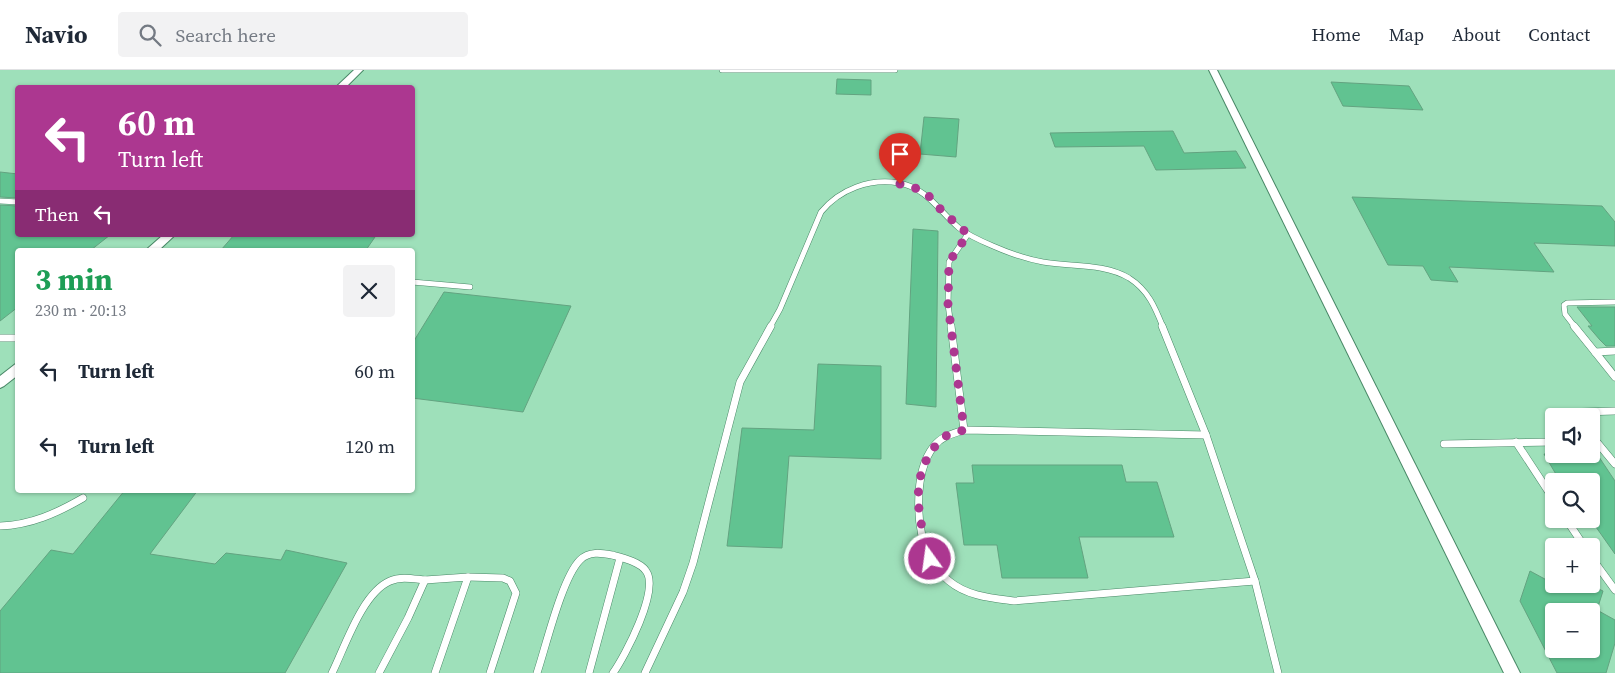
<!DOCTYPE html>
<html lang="en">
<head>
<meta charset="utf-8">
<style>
	body { margin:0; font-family:"Source Serif 4",serif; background:#f2f2f3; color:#1f2937; height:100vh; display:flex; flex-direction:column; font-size:19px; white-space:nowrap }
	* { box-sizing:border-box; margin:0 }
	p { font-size:16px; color:#747a83 }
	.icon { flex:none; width:28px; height:28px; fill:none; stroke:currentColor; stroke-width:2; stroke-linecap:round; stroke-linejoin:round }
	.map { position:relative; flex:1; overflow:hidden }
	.sheet { position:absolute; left:15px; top:178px; width:400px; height:245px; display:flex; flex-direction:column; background:#fff; border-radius:5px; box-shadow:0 1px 4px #0004 }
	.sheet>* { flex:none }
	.banner { position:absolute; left:15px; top:15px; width:400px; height:152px; border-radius:5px; box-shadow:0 1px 4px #0004; background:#ac3790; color:#fff; overflow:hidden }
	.buttons { position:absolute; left:1545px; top:338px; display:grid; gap:10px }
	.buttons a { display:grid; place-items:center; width:55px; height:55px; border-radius:5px; background:#fff; box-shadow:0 1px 4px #0004; font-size:25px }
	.pin { position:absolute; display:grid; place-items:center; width:42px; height:42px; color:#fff; margin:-51px -21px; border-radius:50% 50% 50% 0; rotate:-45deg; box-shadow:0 0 5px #0007 }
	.pin .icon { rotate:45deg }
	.me { position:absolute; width:55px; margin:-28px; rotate:346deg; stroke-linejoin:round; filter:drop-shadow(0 0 4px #0008) }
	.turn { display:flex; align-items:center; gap:18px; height:105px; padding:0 20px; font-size:22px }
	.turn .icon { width:65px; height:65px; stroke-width:2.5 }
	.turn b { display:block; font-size:35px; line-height:42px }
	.then { display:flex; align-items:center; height:48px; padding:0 20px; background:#0003; gap:10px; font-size:19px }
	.round { display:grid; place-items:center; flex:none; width:52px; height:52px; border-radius:5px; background:#f2f2f3 }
	.overview { display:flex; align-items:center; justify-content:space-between; height:85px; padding:0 20px }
	h1 { font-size:30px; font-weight:700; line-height:38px; color:#1e9e55 }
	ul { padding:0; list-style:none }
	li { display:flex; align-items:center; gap:15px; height:75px; padding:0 20px }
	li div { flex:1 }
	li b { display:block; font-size:19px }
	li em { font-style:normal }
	header { display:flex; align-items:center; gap:30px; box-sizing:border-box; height:70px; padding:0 25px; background:#fff; border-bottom:1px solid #e0e1e3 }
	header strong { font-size:24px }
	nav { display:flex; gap:28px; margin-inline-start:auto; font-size:18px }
	.search { width:350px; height:45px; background:#f2f2f3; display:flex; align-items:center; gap:12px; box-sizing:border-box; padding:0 18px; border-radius:5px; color:#747a83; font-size:19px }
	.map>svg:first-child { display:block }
	.building { fill:#61c391; stroke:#63a380; fill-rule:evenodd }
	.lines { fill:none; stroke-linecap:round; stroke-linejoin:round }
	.lane-far1-casing { stroke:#488766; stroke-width:6 }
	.lane-casing { stroke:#488766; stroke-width:8 }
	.street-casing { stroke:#488766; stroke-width:2 }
	.lane-far1 { stroke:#fff; stroke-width:5 }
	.lane { stroke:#fff; stroke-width:7 }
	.street { fill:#fff; fill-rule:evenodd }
	.route { stroke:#ac3790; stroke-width:9; stroke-dasharray:0 16.2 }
</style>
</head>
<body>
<header>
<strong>Navio</strong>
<div class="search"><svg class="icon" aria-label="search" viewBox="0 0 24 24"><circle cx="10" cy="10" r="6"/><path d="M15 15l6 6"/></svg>Search here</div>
<nav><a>Home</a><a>Map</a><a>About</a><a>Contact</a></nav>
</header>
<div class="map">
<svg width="1615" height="603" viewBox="0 0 1615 603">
	<rect width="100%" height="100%" fill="#9ee0ba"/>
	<!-- building -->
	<g class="building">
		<polygon points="837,9 871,10 871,25 836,24"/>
		<polygon points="1331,12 1409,16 1423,40 1343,36"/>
		<polygon points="924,47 959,49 956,87 920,84"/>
		<polygon points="1173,61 1184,83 1236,81 1246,98 1156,100 1144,76 1055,77 1050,63"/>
		<polygon points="0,102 18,104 18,128 0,127"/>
		<polygon points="1352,127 1602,136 1615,152 1615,176 1534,173 1554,202 1449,197 1458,212 1431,210 1423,196 1388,195"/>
		<polygon points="0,135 18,136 18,165 110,165 91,180 18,180 18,237 0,251"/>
		<polygon points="913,159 938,161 936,337 906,334"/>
		<polygon points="234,165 354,165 375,167 366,180 221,180"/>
		<polygon points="444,222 571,236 523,342 412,328 412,274"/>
		<polygon points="1577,237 1615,237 1615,276 1606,276 1600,270 1588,256 1592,256"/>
		<polygon points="818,294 881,296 881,389 789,386 782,478 727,476 742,358 814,360"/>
		<polygon points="1544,384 1597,384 1615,411 1615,484 1591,450 1591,411 1560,411"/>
		<polygon points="972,395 1122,395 1126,412 1157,412 1174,467 1079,467 1088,508 1002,508 997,475 964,475 956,413 974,413"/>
		<polygon points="125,420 198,420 150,484 215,494 226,483 281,490 286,480 347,493 285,603 0,603 0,541 51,480 73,484"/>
		<path d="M1530,501L1554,514H1588L1603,521L1597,540L1615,550V573L1606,603H1557L1520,531ZM1554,541H1591V579H1554Z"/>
	</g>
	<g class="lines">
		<defs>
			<g id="lane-far1">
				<polyline points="722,0 895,0"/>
				<polyline points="0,131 18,132"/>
				<polyline points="412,212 470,217"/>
				<path d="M770,257L780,239L821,142C840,119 870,108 899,113C927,118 939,141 959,158C969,166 981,171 993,176C1009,183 1026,189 1043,192C1071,197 1104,193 1129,208C1148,220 1155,237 1163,257"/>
				<polyline points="951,257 948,234 949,192 968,164"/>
				<polyline points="1575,257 1565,244 1564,235 1567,233 1615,232"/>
			</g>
			<g id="lane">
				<polyline points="951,256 964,360"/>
				<polyline points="1162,256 1206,365 1255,511 1278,603"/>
				<polyline points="1574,256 1595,282"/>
				<polyline points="0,268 18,268"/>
				<polyline points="1615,281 1595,282 1615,307"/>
				<polyline points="1579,346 1582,342 1615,341"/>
				<path d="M1206,365L964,360C952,364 942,366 934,376C913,402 915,463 931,491C935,499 942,505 949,511C967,526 991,528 1014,531L1255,511"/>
				<polyline points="1591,365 1615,394"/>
				<polyline points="1516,372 1554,430"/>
				<polyline points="1444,374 1554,372"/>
				<polyline points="1566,449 1584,476"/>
				<path d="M0,456C31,455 57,443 83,428"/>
				<polyline points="1591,487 1615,520"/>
				<polyline points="468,507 503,508 510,511 516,523 490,603"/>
				<polyline points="425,510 468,507 435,603"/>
				<path d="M332,603C345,577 362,523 390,511C401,506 414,509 425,510L408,548L379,603"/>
				<path d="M537,603C546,576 562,508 580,490C589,481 601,483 612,485C623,488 640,492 646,501C660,520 625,586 613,603"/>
				<polyline points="589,603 620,488"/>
				<polyline points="645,603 683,522 693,493 740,312 771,256"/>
			</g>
			<g id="street">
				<polygon points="354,0 363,0 345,18 335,18"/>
				<polygon points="1209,0 1217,0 1520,603 1504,603"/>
				<polygon points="163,165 175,165 159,180 146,180"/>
				<polygon points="18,292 18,305 4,316 0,318 0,306"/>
			</g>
		</defs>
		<!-- lane-far1 casing -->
		<use href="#lane-far1" class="lane-far1-casing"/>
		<!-- lane casing -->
		<use href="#lane" class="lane-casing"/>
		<!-- street casing -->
		<use href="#street" class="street-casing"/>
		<!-- lane-far1 -->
		<use href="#lane-far1" class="lane-far1"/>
		<!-- lane -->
		<use href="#lane" class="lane"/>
		<!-- street -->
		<use href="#street" class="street"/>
	</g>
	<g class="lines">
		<!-- route -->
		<path class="route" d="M900,114L915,118L927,124L943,142L968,164L949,192L948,234L964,360C958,362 950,363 946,366C938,371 932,380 928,387C910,419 921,456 930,489"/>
	</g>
</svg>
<div class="buttons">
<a><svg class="icon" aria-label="sound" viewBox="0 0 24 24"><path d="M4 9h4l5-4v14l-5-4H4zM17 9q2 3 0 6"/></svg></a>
<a><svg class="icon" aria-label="search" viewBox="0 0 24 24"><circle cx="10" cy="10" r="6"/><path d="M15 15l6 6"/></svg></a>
<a>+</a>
<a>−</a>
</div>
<div class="pin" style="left:900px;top:114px;background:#d93025"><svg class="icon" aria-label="arrive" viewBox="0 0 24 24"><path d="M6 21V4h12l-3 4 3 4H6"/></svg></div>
<svg class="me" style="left:930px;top:489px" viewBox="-20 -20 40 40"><circle r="17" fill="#ac3790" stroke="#fff" stroke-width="3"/><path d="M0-11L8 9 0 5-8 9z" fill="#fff"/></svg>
<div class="banner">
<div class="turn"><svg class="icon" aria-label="left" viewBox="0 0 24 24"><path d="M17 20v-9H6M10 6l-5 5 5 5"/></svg><div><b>60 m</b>Turn left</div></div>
<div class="then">Then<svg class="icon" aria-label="left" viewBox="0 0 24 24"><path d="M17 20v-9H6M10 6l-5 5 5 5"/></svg></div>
</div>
<section class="sheet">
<div class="overview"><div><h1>3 min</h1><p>230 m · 20:13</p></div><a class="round"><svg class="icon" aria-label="close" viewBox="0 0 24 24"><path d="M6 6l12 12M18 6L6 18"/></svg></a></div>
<ul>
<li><svg class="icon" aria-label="left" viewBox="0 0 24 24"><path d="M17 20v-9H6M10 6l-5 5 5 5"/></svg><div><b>Turn left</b></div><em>60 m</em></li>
<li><svg class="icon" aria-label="left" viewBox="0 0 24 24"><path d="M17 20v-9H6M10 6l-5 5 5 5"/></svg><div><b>Turn left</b></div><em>120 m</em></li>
</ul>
</section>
</div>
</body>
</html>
